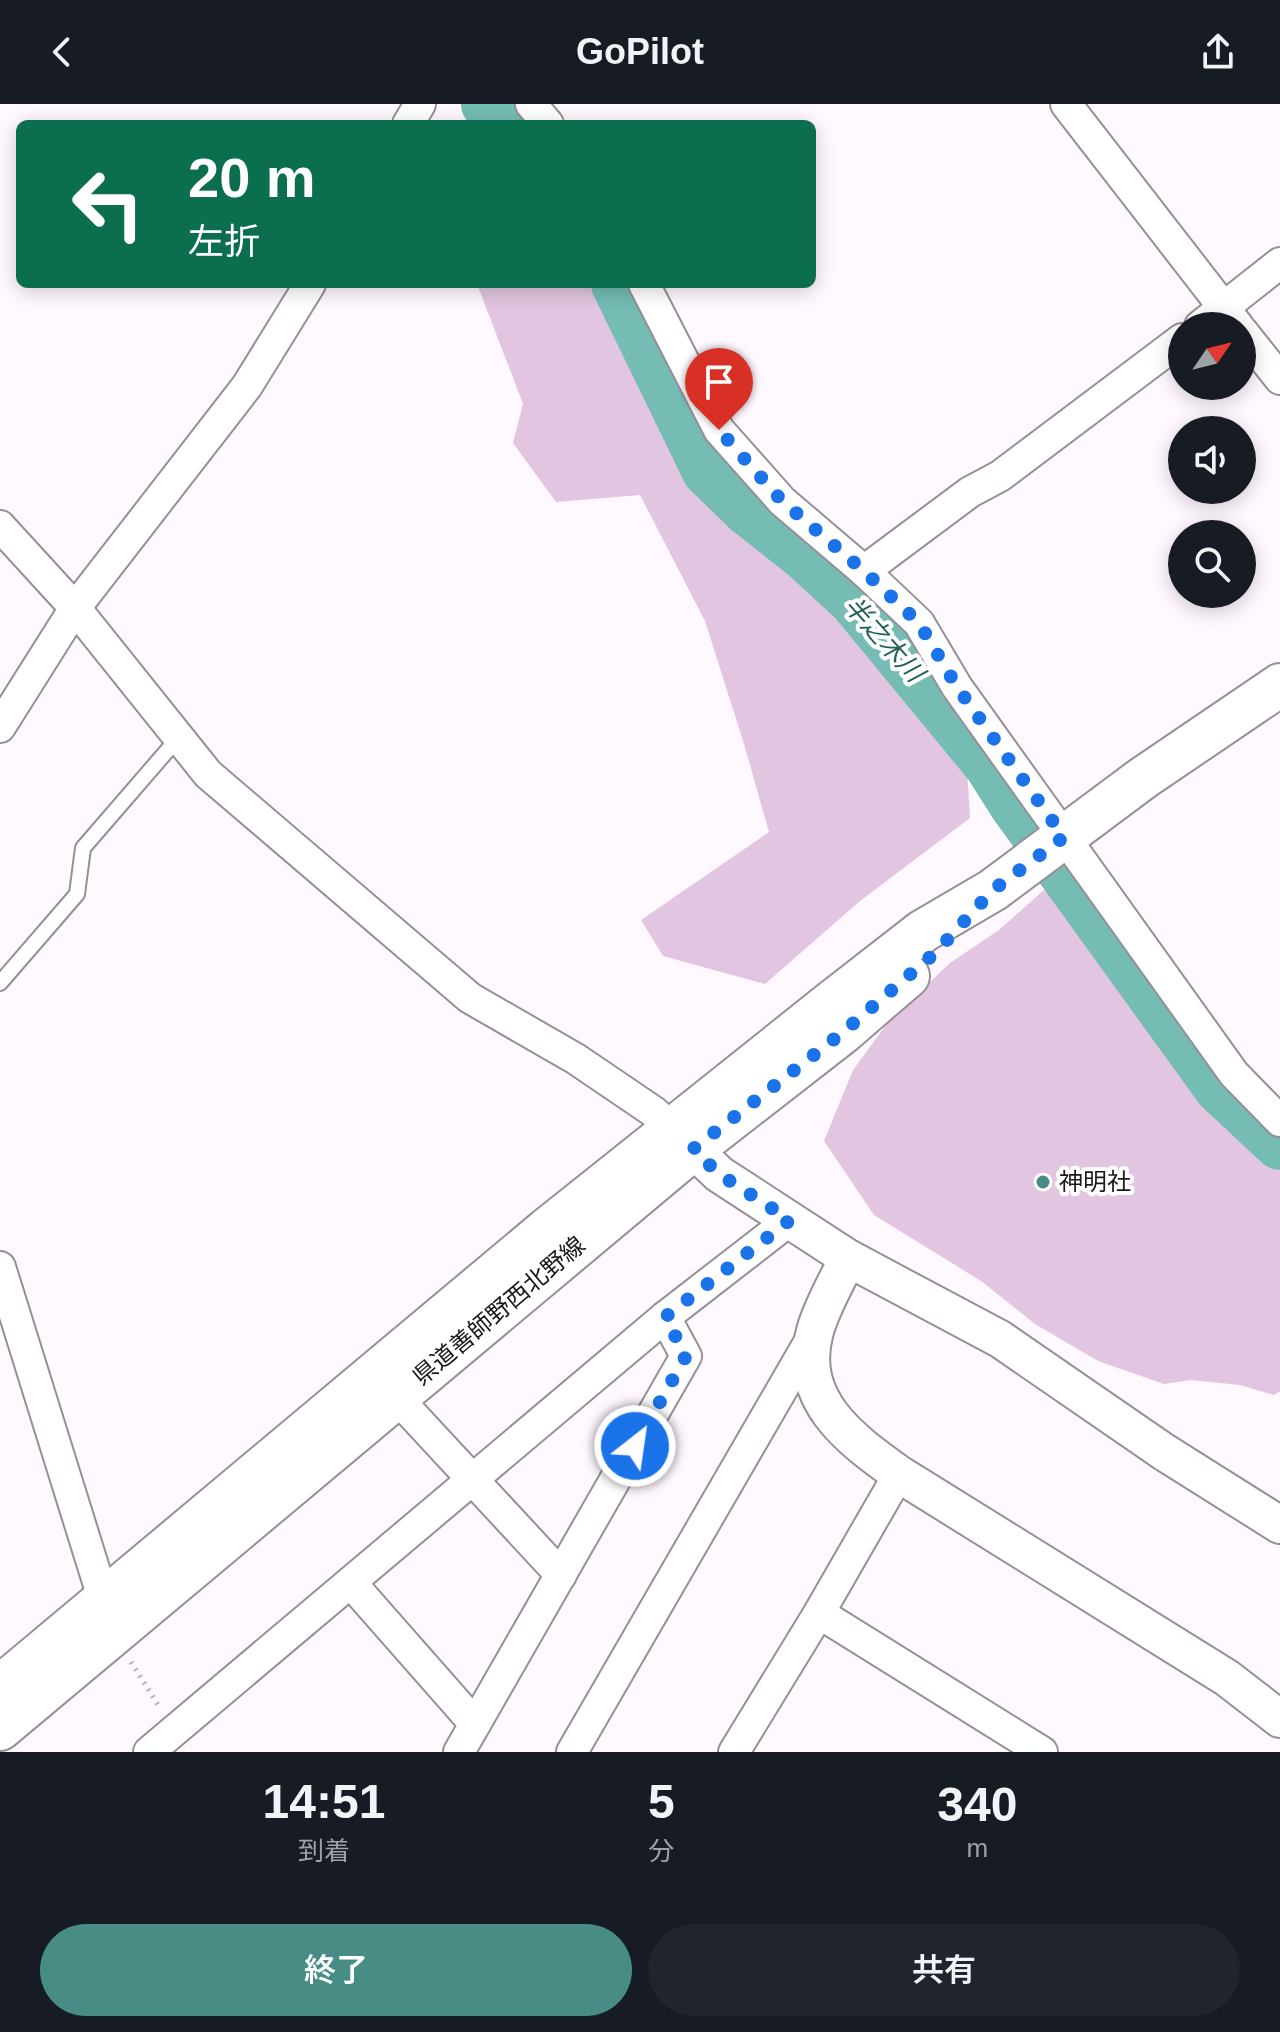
<!DOCTYPE html>
<html lang="ja">
<head>
<meta charset="utf-8">
<style>
	body { margin:0; font-family:Helvetica,"Noto Sans JP",sans-serif; background:#20242c; color:#f1f3f6; height:100vh; display:flex; flex-direction:column; font-size:30px; white-space:nowrap }
	* { box-sizing:border-box; margin:0 }
	p { font-size:26px; color:#9ea1a6 }
	.icon { flex:none; width:44px; height:44px; fill:none; stroke:currentColor; stroke-width:2; stroke-linecap:round; stroke-linejoin:round }
	.map { position:relative; height:1648px; overflow:hidden }
	.side { display:flex; flex-direction:column; background:#171b24; flex:1 }
	.side>* { flex:none }
	.top-card { position:absolute; left:16px; top:16px; width:800px; height:168px; border-radius:12px; box-shadow:0 4px 20px #0003; background:#0b6e4f; color:#fff; overflow:hidden }
	.needle { width:52px; rotate:55deg }
	.fabs { position:absolute; left:1168px; top:208px; display:grid; gap:16px }
	.fabs a { display:grid; place-items:center; width:88px; height:88px; border-radius:50%; background:#171b24; box-shadow:0 4px 20px #0003; font-size:40px }
	.pin { position:absolute; display:grid; place-items:center; width:68px; height:68px; color:#fff; margin:-82px -34px; border-radius:50% 50% 50% 0; rotate:-45deg; box-shadow:0 0 8px #0007 }
	.pin .icon { rotate:45deg }
	.me { position:absolute; width:88px; margin:-44px; rotate:30deg; stroke-linejoin:round; filter:drop-shadow(0 0 6px #0008) }
	.turn { display:flex; align-items:center; gap:28px; height:168px; padding:0 40px; font-size:36px }
	.turn .icon { width:104px; height:104px; stroke-width:2.5 }
	.turn b { display:block; font-size:56px; line-height:68px }
	.eta { display:flex; justify-content:space-evenly; align-items:center; height:136px; text-align:center }
	.eta b { font-size:48px; font-weight:600; line-height:56px }
	.cta { display:flex; gap:16px; margin-top:auto; padding:16px 40px }
	.cta a { flex:1; height:92px; border-radius:48px; background:#478d86; color:#fff; font-size:32px; font-weight:600; line-height:92px; text-align:center }
	.cta a+a { background:#20242c; color:#f1f3f6 }
	header { display:flex; justify-content:space-between; align-items:center; height:104px; padding:0 40px; background:#171b24; font-size:36px; font-weight:600 }
	.map>svg:first-child { display:block }
	.green { fill:#e2c5e1 }
	.lines { fill:none; stroke-linecap:round; stroke-linejoin:round }
	.river { stroke:#74bcb4; stroke-width:52 }
	.service-casing { stroke:#978f96; stroke-width:18 }
	.minor-casing { stroke:#978f96; stroke-width:34 }
	.tertiary-casing { stroke:#978f96; stroke-width:40 }
	.secondary-casing { stroke:#978f96; stroke-width:46 }
	.path { stroke:#b9b3b9; stroke-width:5; stroke-dasharray:2 6; stroke-linecap:butt }
	.service { stroke:#fff; stroke-width:14 }
	.minor { stroke:#fff; stroke-width:30 }
	.tertiary { stroke:#fff; stroke-width:36 }
	.secondary { stroke:#fff; stroke-width:42 }
	.route { stroke:#1a73e8; stroke-width:14; stroke-dasharray:0 25.2 }
	.poi-dot { fill:#478d86; stroke:#fff; stroke-width:3 }
	.labels { text-anchor:middle; stroke-width:8; stroke-linejoin:round; paint-order:stroke }
	.poi-label { font-size:24px; fill:#1c191c; stroke:#fff; text-anchor:start }
	.street-label { font-size:24px; fill:#1c191c; stroke:#fff }
	.water-label { font-size:26px; font-style:italic; fill:#25615b; stroke:#fff }
</style>
</head>
<body>
<header><svg class="icon" aria-label="back" viewBox="0 0 24 24"><path d="M15 5l-7 7 7 7"/></svg>GoPilot<svg class="icon" aria-label="share" viewBox="0 0 24 24"><path d="M12 15V3M7 8l5-5 5 5M5 13v7h14v-7"/></svg></header>
<div class="map">
<svg width="1280" height="1648" viewBox="0 0 1280 1648">
	<rect width="100%" height="100%" fill="#fff8ff"/>
	<!-- green -->
	<g class="green">
		<polygon points="477,180 594,180 673,332 713,402 876,535 967,664 970,714 860,797 765,880 663,852 641,816 769,728 744,640 705,517 640,391 556,398 513,339 523,300"/>
		<polygon points="1044,786 1125,853 1221,1003 1280,1053 1280,1287 1274,1291 1240,1281 1191,1276 1164,1280 1098,1257 1035,1220 981,1177 874,1111 824,1037 853,966 889,917 950,859 999,826"/>
	</g>
	<g class="lines">
		<!-- river -->
		<g class="river">
			<polyline points="487,0 508,13 513,20"/>
			<polyline points="617,180 708,367 747,405 804,450 855,497 990,661 1016,702 1220,984 1280,1040"/>
		</g>
		<defs>
			<polyline id="service" points="0,879 77,790 83,744 179,633"/>
			<g id="minor">
				<polyline points="531,0 548,20"/>
				<polyline points="1066,0 1238,222"/>
				<polyline points="408,20 420,0"/>
				<polyline points="644,180 719,326 782,397 864,467 919,519 957,583 1234,970 1280,1017"/>
				<polyline points="1200,222 1280,159"/>
				<polyline points="1242,227 1280,275"/>
				<polyline points="0,422 75,504 208,670 470,894 576,955 654,1008 672,1025"/>
				<polyline points="864,467 970,388 1000,372 1182,235"/>
				<polyline points="0,623 75,504 247,282 310,180"/>
				<polyline points="0,1163 109,1513"/>
				<polyline points="396,1293 561,1471"/>
				<polyline points="351,1479 475,1620"/>
				<polyline points="819,1509 1042,1648"/>
				<polyline points="149,1648 665,1213 790,1116"/>
				<polyline points="459,1648 686,1252 665,1213"/>
				<polyline points="572,1648 814,1230"/>
				<polyline points="734,1648 819,1509 899,1370"/>
			</g>
			<g id="tertiary">
				<polyline points="673,1026 719,1070 848,1154 1000,1235 1164,1348 1280,1421"/>
				<path d="M848,1154C837,1177 822,1202 815,1227C796,1296 850,1335 899,1370L1227,1574L1280,1615"/>
			</g>
			<g id="secondary">
				<polyline points="0,1583 546,1126 828,901 923,827 993,786 1143,674 1280,581"/>
				<polyline points="0,1625 693,1045 842,929 908,872"/>
			</g>
		</defs>
		<!-- service casing -->
		<use href="#service" class="service-casing"/>
		<!-- minor casing -->
		<use href="#minor" class="minor-casing"/>
		<!-- tertiary casing -->
		<use href="#tertiary" class="tertiary-casing"/>
		<!-- secondary casing -->
		<use href="#secondary" class="secondary-casing"/>
		<!-- path -->
		<polyline class="path" points="131,1558 160,1604"/>
		<!-- service -->
		<use href="#service" class="service"/>
		<!-- minor -->
		<use href="#minor" class="minor"/>
		<!-- tertiary -->
		<use href="#tertiary" class="tertiary"/>
		<!-- secondary -->
		<use href="#secondary" class="secondary"/>
	</g>
	<g class="lines">
		<!-- route -->
		<polyline class="route" points="635,1342 686,1252 665,1213 790,1116 719,1070 693,1045 842,929 936,848 993,786 1064,733 957,583 919,519 864,467 782,397 719,326"/>
	</g>
	<!-- markers -->
	<circle class="poi-dot" cx="1043" cy="1078" r="8"/>
	<g class="labels">
		<!-- poi labels -->
		<g class="poi-label">
			<text x="1059" y="1086">神明社</text>
		</g>
		<!-- street labels -->
		<g class="street-label">
			<text transform="translate(499 1207) rotate(-40)" y="8">県道善師野西北野線</text>
		</g>
		<!-- water labels -->
		<g class="water-label">
			<text transform="translate(884 535) rotate(48)" y="9">半之木川</text>
		</g>
	</g>
</svg>
<div class="fabs">
<a><svg class="needle" viewBox="-14 -14 28 28"><path d="M0-13l5 13h-10z" fill="#e53935"/><path d="M0 13l5-13h-10z" fill="#9ea1a6"/></svg></a>
<a><svg class="icon" aria-label="sound" viewBox="0 0 24 24"><path d="M4 9h4l5-4v14l-5-4H4zM17 9q2 3 0 6"/></svg></a>
<a><svg class="icon" aria-label="search" viewBox="0 0 24 24"><circle cx="10" cy="10" r="6"/><path d="M15 15l6 6"/></svg></a>
</div>
<div class="pin" style="left:719px;top:326px;background:#d93025"><svg class="icon" aria-label="arrive" viewBox="0 0 24 24"><path d="M6 21V4h12l-3 4 3 4H6"/></svg></div>
<svg class="me" style="left:635px;top:1342px" viewBox="-20 -20 40 40"><circle r="17" fill="#1a73e8" stroke="#fff" stroke-width="3"/><path d="M0-11L8 9 0 5-8 9z" fill="#fff"/></svg>
<div class="top-card">
<div class="turn"><svg class="icon" aria-label="left" viewBox="0 0 24 24"><path d="M17 20v-9H6M10 6l-5 5 5 5"/></svg><div><b>20 m</b>左折</div></div>
</div>
</div>
<section class="side">
<div class="eta">
<div><b>14:51</b><p>到着</p></div>
<div><b>5</b><p>分</p></div>
<div><b>340</b><p>m</p></div>
</div>
<div class="cta"><a>終了</a><a>共有</a></div>
</section>
</body>
</html>
